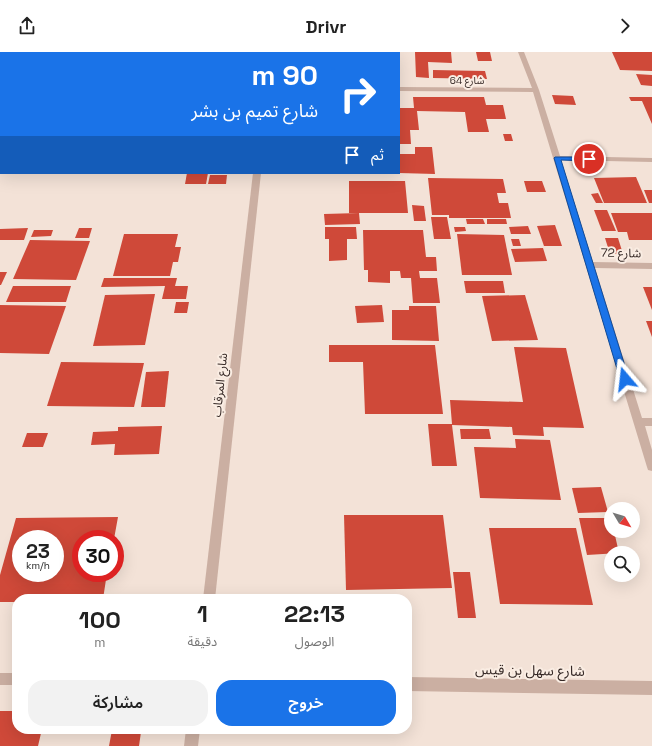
<!DOCTYPE html>
<html lang="ar">
<head>
<meta charset="utf-8">
<style>
	body { margin:0; font-family:"Space Grotesk","Noto Sans Arabic",sans-serif; background:#f2f2f2; color:#222; direction:rtl; height:100vh; display:flex; flex-direction:column; font-size:15px; white-space:nowrap }
	* { box-sizing:border-box; margin:0 }
	p { font-size:13px; color:#767676 }
	.icon { flex:none; width:22px; height:22px; fill:none; stroke:currentColor; stroke-width:2; stroke-linecap:round; stroke-linejoin:round }
	.map { position:relative; flex:1; overflow:hidden; direction:ltr }
	.panel { position:absolute; left:12px; top:542px; width:400px; height:140px; display:flex; flex-direction:column; background:#fff; border-radius:16px; box-shadow:0 4px 16px #0002; direction:rtl }
	.panel>* { flex:none }
	.hud { position:absolute; left:0px; top:0px; width:400px; height:122px; box-shadow:0 4px 16px #0002; direction:rtl; background:#1a73e8; color:#fff; overflow:hidden }
	.needle { width:26px; rotate:128deg }
	.fabs { position:absolute; left:604px; top:450px; display:grid; gap:8px }
	.fabs a { display:grid; place-items:center; width:36px; height:36px; border-radius:50%; background:#fff; box-shadow:0 4px 16px #0002; font-size:20px }
	.speed { position:absolute; left:12px; top:478px; display:flex; gap:8px; font-size:20px; font-weight:700; text-align:center }
	.speed>* { display:grid; place-content:center; width:52px; height:52px; border-radius:50%; background:#fff; box-shadow:0 4px 16px #0002; line-height:1 }
	.speed small { font-size:10px; font-weight:400 }
	.speed .limit { border:6px solid #d22; background:#fff; color:#111 }
	.pin { position:absolute; display:grid; place-items:center; width:34px; height:34px; color:#fff; margin:-17px; border:2px solid #fff; border-radius:50%; box-shadow:0 1px 4px #0007 }
	.me { position:absolute; width:44px; margin:-22px; rotate:343deg; stroke-linejoin:round; filter:drop-shadow(0 0 3px #0008) }
	.turn { display:flex; align-items:center; gap:14px; height:84px; padding:0 16px; font-size:18px }
	.turn .icon { width:52px; height:52px; stroke-width:2.5 }
	.turn b { display:block; font-size:28px; line-height:34px }
	.then { display:flex; align-items:center; height:38px; padding:0 16px; background:#0003; gap:8px; font-size:15px }
	.eta { display:flex; justify-content:space-evenly; align-items:center; height:68px; text-align:center }
	.eta b { font-size:24px; font-weight:600; line-height:28px }
	.primary-button { display:flex; gap:8px; margin-top:auto; padding:8px 16px }
	.primary-button a { flex:1; height:46px; border-radius:16px; background:#1a73e8; color:#fff; font-size:16px; font-weight:600; line-height:46px; text-align:center }
	.primary-button a+a { background:#f2f2f2; color:#222 }
	header { display:flex; justify-content:space-between; align-items:center; height:52px; padding:0 16px; background:#fff; font-size:18px; font-weight:600 }
	.map>svg:first-child { display:block }
	.building { fill:#cf4939; fill-rule:evenodd }
	.lines { fill:none; stroke-linecap:round; stroke-linejoin:round }
	.street { fill:#cbafa2; fill-rule:evenodd }
	.route { fill:#1a73e8; stroke:#114b97 }
	.labels { text-anchor:middle; stroke-width:4; stroke-linejoin:round; paint-order:stroke }
	.far-street-label { font-size:10px; fill:#352825; stroke:#faede3 }
	.street-label { font-size:12px; fill:#352825; stroke:#faede3 }
	.near-street-label { font-size:14px; fill:#352825; stroke:#faede3 }
</style>
</head>
<body>
<header><svg class="icon" aria-label="forward" viewBox="0 0 24 24"><path d="M9 5l7 7-7 7"/></svg>Drivr<svg class="icon" aria-label="share" viewBox="0 0 24 24"><path d="M12 15V3M7 8l5-5 5 5M5 13v7h14v-7"/></svg></header>
<div class="map">
<svg width="652" height="694" viewBox="0 0 652 694">
	<rect width="100%" height="100%" fill="#f3e2d7"/>
	<!-- building -->
	<g class="building">
		<polygon points="415,0 451,0 452,11 428,10 429,26 416,25"/>
		<polygon points="476,0 490,0 492,9 478,9"/>
		<polygon points="612,0 652,0 652,19 620,18"/>
		<polygon points="433,18 485,19 487,27 433,26"/>
		<polygon points="636,22 652,23 652,34 641,33"/>
		<polygon points="552,43 573,44 576,53 555,52"/>
		<polygon points="413,45 484,45 486,53 503,53 506,67 486,67 489,80 468,80 465,60 417,59 419,78 410,78 411,92 399,92 399,56 414,56"/>
		<polygon points="629,45 652,45 652,72 642,49 631,49"/>
		<polygon points="503,82 511,82 513,89 505,89"/>
		<polygon points="415,95 432,95 435,122 399,121 399,102 415,102"/>
		<polygon points="187,121 208,121 206,132 185,132"/>
		<polygon points="210,123 227,123 226,132 208,132"/>
		<polygon points="636,125 647,151 604,151 594,126"/>
		<polygon points="428,126 503,127 506,141 497,141 499,151 508,151 511,166 449,166 449,163 432,163"/>
		<polygon points="349,129 405,129 408,161 349,161"/>
		<polygon points="524,129 542,129 546,140 527,140"/>
		<polygon points="644,138 652,138 652,151 649,151"/>
		<polygon points="598,141 603,151 596,151 591,142"/>
		<polygon points="412,153 424,154 426,169 414,169"/>
		<polygon points="594,158 607,158 616,179 602,179"/>
		<polygon points="359,161 360,172 325,173 324,162"/>
		<polygon points="611,161 652,161 652,188 629,188 627,180 618,180"/>
		<polygon points="431,165 447,165 451,187 434,187"/>
		<polygon points="466,167 483,167 485,172 467,172"/>
		<polygon points="487,167 506,167 507,172 487,172"/>
		<polygon points="555,173 562,194 544,194 537,174"/>
		<polygon points="528,174 531,182 511,182 509,175"/>
		<polygon points="325,175 356,175 357,187 347,187 347,208 329,209 329,187 325,187"/>
		<polygon points="454,175 465,175 466,179 455,180"/>
		<polygon points="28,176 24,188 0,188 0,177"/>
		<polygon points="79,176 92,176 89,186 75,186"/>
		<polygon points="34,178 53,178 51,184 31,185"/>
		<polygon points="363,178 423,178 426,205 436,205 437,219 419,219 420,226 437,226 440,251 413,251 411,226 401,226 400,219 390,219 390,231 368,230 368,218 364,218"/>
		<polygon points="124,182 178,182 175,195 181,195 178,210 173,210 170,224 113,224"/>
		<polygon points="457,182 504,183 512,223 462,223"/>
		<polygon points="605,186 618,186 623,202 610,202"/>
		<polygon points="511,187 519,187 521,194 513,194"/>
		<polygon points="30,188 90,189 76,228 13,227"/>
		<polygon points="543,196 547,209 515,210 511,197"/>
		<polygon points="0,220 7,220 1,233 0,233"/>
		<polygon points="104,226 177,226 175,234 188,234 186,247 162,247 165,234 101,235"/>
		<polygon points="464,229 503,229 505,241 466,241"/>
		<polygon points="13,234 71,234 66,250 6,250"/>
		<polygon points="643,235 652,235 652,258"/>
		<polygon points="155,242 145,293 93,294 105,243"/>
		<polygon points="525,243 538,288 492,289 482,244"/>
		<polygon points="176,250 189,250 187,261 174,261"/>
		<polygon points="0,253 66,254 49,302 0,301"/>
		<polygon points="382,253 384,270 357,271 355,254"/>
		<polygon points="409,254 436,254 439,289 392,288 392,258 409,258"/>
		<polygon points="646,269 652,269 652,285"/>
		<polygon points="329,293 435,293 443,362 365,362 363,310 329,310"/>
		<polygon points="514,295 566,296 584,376 543,375 544,384 513,383 512,375 452,373 457,414 432,414 428,372 452,372 450,348 523,350"/>
		<polygon points="61,310 144,311 134,355 47,354"/>
		<polygon points="169,319 165,355 141,355 146,320"/>
		<polygon points="162,374 159,402 114,403 115,392 91,393 93,380 118,379 118,375"/>
		<polygon points="460,377 489,377 491,387 461,387"/>
		<polygon points="27,381 48,381 43,395 22,395"/>
		<polygon points="515,387 550,388 561,448 480,446 474,395 516,396"/>
		<polygon points="601,435 608,460 578,461 572,436"/>
		<polygon points="344,463 443,463 452,536 346,538"/>
		<path d="M118,465L114,487H81V521H107L103,547H17V550H0V523L16,466ZM21,487H55V521H21Z"/>
		<polygon points="579,466 611,466 611,479 614,479 619,501 587,503"/>
		<polygon points="489,476 576,476 593,553 500,552"/>
		<polygon points="453,520 470,520 476,566 458,566"/>
		<polygon points="0,659 17,659 17,677 42,677 38,694 0,694"/>
		<polygon points="112,678 141,680 139,694 109,694"/>
	</g>
	<g class="lines">
		<!-- street -->
		<g class="street">
			<rect x="267" y="0" width="6" height="1"/>
			<polygon points="518,0 524,0 539,38 560,104 652,106 652,110 561,108 593,210 652,211 652,217 595,216 642,366 652,366 652,374 645,374 652,398 652,419 648,418 647,415 533,40 399,39 399,35 532,36"/>
			<rect x="0" y="18" width="1" height="4"/>
			<polygon points="253,121 261,121 215,547 203,547"/>
			<rect x="0" y="621" width="17" height="12"/>
			<polygon points="407,625 652,629 652,643 407,639"/>
			<polygon points="186,677 200,677 198,694 184,694"/>
		</g>
	</g>
	<!-- route -->
	<polygon class="route" points="555,105 589,105 592,107 589,109 561,108 629,327 628,329 625,330 620,327 554,106"/>
	<g class="labels">
		<!-- far-street labels -->
		<g class="far-street-label">
			<text x="467" y="32">شارع 64</text>
		</g>
		<!-- street labels -->
		<g class="street-label">
			<text transform="translate(621 201) rotate(1)" y="4">شارع 72</text>
			<text transform="translate(220 333) rotate(-84)" y="4">شارع المرقاب</text>
		</g>
		<!-- near-street labels -->
		<g class="near-street-label">
			<text transform="translate(530 618) rotate(1)" y="5">شارع سهل بن قيس</text>
		</g>
	</g>
</svg>
<div class="fabs">
<a><svg class="needle" viewBox="-14 -14 28 28"><path d="M0-13l5 13h-10z" fill="#e53935"/><path d="M0 13l5-13h-10z" fill="#767676"/></svg></a>
<a><svg class="icon" aria-label="search" viewBox="0 0 24 24"><circle cx="10" cy="10" r="6"/><path d="M15 15l6 6"/></svg></a>
</div>
<div class="speed"><div>23<small>km/h</small></div><div class="limit">30</div></div>
<div class="pin" style="left:589px;top:107px;background:#d93025"><svg class="icon" aria-label="arrive" viewBox="0 0 24 24"><path d="M6 21V4h12l-3 4 3 4H6"/></svg></div>
<svg class="me" style="left:625px;top:327px" viewBox="-20 -20 40 40"><path d="M0-17L14 15 0 8-14 15z" fill="#1a73e8" stroke="#fff" stroke-width="4"/></svg>
<div class="hud">
<div class="turn"><svg class="icon" aria-label="right" viewBox="0 0 24 24"><path d="M7 20v-9h11M14 6l5 5-5 5"/></svg><div><b>90 m</b>شارع تميم بن بشر</div></div>
<div class="then">ثم<svg class="icon" aria-label="arrive" viewBox="0 0 24 24"><path d="M6 21V4h12l-3 4 3 4H6"/></svg></div>
</div>
<section class="panel">
<div class="eta">
<div><b>22:13</b><p>الوصول</p></div>
<div><b>1</b><p>دقيقة</p></div>
<div><b>100</b><p>m</p></div>
</div>
<div class="primary-button"><a>خروج</a><a>مشاركة</a></div>
</section>
</div>
</body>
</html>
